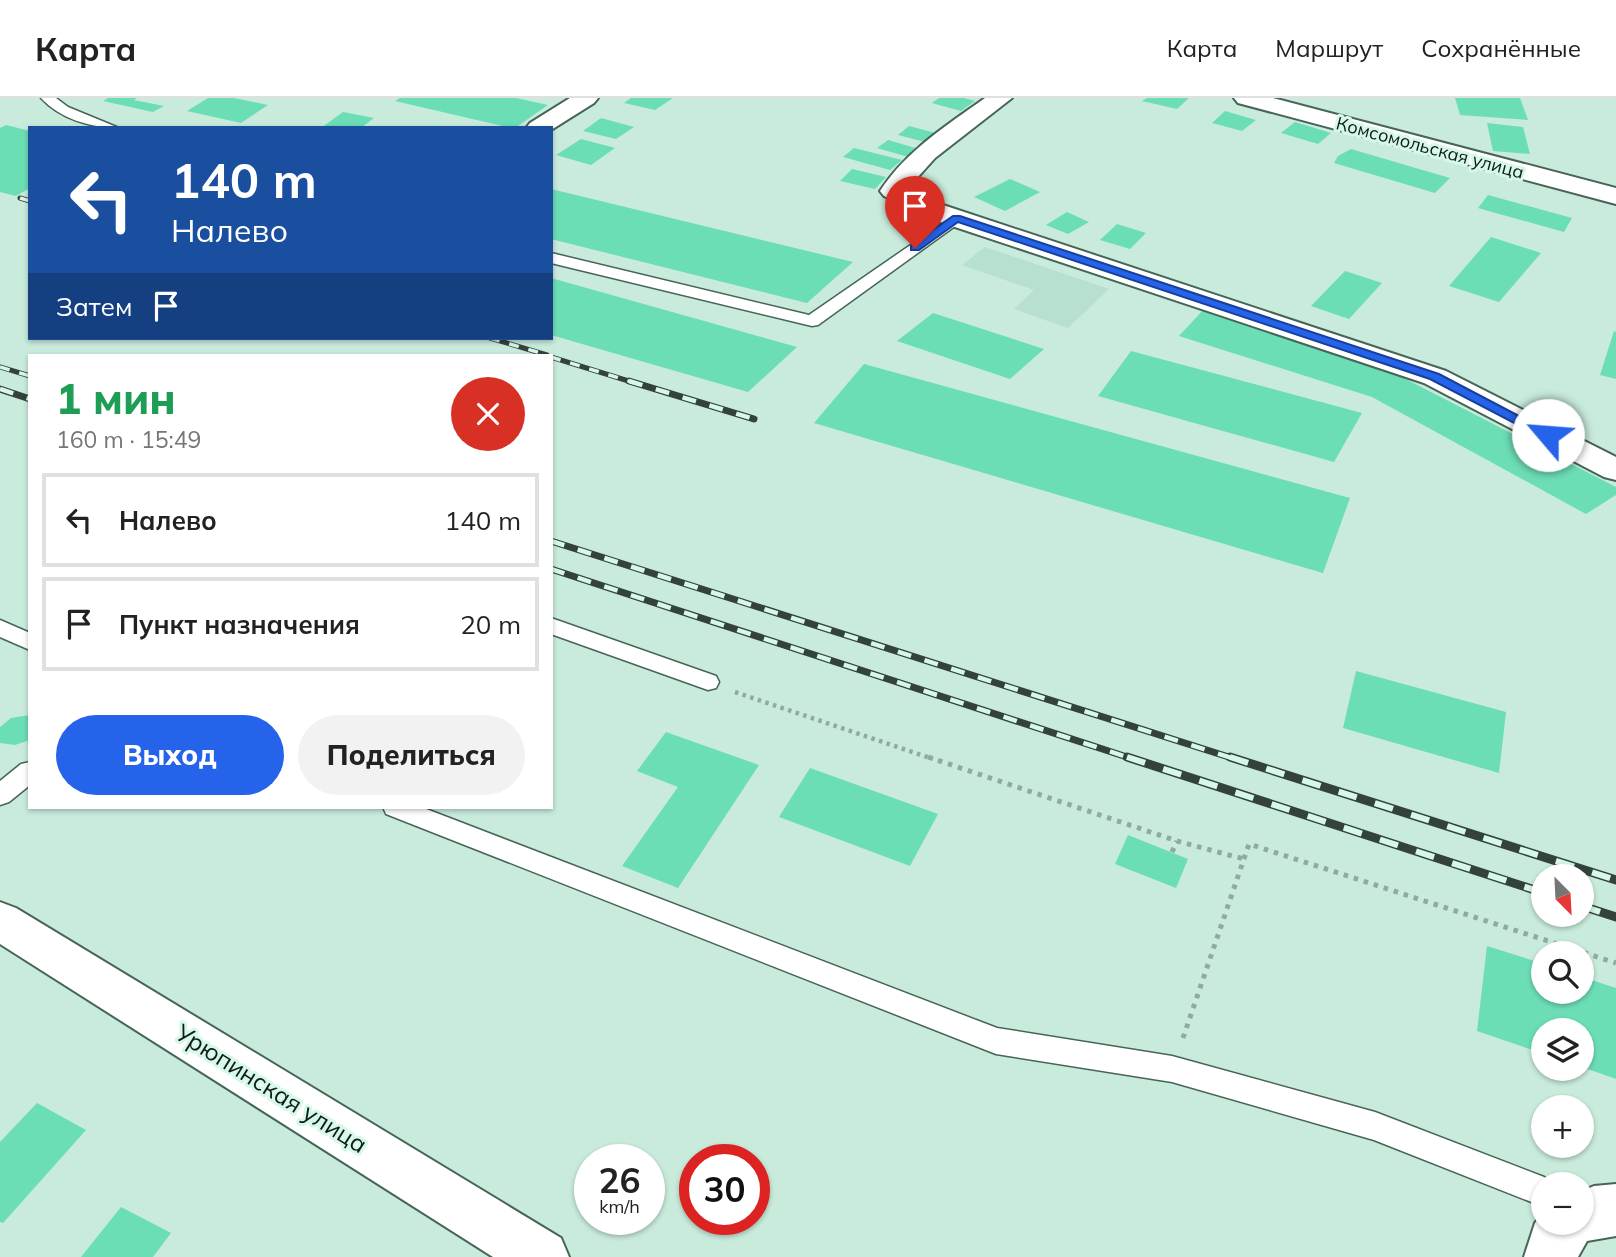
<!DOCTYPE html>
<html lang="ru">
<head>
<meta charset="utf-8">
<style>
	body { margin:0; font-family:Mulish,sans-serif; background:#f2f2f2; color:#222; height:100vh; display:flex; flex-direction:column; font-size:26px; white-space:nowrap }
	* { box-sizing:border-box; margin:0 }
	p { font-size:23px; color:#767676 }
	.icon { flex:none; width:38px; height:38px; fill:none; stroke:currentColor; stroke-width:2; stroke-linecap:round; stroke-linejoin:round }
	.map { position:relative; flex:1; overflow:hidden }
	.side { position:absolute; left:28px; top:256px; width:525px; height:455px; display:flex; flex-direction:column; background:#fff; border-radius:0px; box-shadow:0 2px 5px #0004 }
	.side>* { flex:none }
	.banner { position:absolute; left:28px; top:28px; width:525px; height:214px; border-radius:0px; box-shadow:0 2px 5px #0004; background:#1a4fa0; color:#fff; overflow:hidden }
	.needle { width:46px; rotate:156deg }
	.tools { position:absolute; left:1531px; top:766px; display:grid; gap:14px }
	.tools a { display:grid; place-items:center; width:63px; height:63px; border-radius:50%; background:#fff; box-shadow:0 2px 5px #0004; font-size:35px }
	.speed { position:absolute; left:574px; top:1046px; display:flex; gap:14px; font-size:35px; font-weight:700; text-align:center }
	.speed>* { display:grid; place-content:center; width:91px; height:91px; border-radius:50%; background:#fff; box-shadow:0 2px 5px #0004; line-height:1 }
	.speed small { font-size:18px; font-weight:400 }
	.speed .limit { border:10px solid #d22; background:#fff; color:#111 }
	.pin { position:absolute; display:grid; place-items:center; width:60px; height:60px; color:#fff; margin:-72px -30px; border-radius:50% 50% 50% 0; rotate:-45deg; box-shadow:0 0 7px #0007 }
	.pin .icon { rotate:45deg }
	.me { position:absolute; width:77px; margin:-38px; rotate:297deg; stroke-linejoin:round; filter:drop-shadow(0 0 5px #0008) }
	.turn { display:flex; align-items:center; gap:24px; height:147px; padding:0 28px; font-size:32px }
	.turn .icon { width:91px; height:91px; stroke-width:2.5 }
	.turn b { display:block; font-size:49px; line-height:60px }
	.then { display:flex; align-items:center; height:66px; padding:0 28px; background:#0003; gap:14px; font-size:26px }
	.round { display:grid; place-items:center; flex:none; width:74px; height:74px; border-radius:37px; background:#f2f2f2 }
	.overview { display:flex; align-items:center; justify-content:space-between; height:119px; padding:0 28px }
	h1 { font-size:42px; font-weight:800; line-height:52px; color:#1e9e55 }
	.action { display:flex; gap:14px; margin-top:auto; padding:14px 28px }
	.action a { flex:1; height:80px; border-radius:42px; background:#2563eb; color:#fff; font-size:28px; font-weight:800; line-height:80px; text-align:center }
	.action a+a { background:#f2f2f2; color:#222 }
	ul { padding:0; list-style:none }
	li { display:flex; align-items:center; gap:21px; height:94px; margin:0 14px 10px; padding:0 14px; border:4px solid #e0e0e0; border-radius:0px }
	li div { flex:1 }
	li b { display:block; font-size:26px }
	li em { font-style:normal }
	header { display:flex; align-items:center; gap:42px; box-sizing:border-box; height:98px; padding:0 35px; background:#fff; border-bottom:2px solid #e0e0e0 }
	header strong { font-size:33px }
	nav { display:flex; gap:38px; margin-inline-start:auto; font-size:24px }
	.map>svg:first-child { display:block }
	.built { fill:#b7e0ce }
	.building { fill:#6cdeb6 }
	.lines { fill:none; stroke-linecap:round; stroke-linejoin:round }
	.service-casing { stroke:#466457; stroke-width:3 }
	.minor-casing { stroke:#466457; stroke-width:4 }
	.path-far1 { stroke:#8fab9f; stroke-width:4.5; stroke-dasharray:3.5 4.5; stroke-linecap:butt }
	.path { stroke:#8fab9f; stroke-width:5; stroke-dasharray:4.5 6; stroke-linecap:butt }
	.service { fill:#fff; fill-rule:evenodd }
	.minor { fill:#fff; fill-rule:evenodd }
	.rail-far2-casing { stroke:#33433c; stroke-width:5 }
	.rail-far1-casing { stroke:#33433c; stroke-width:7 }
	.rail-casing { stroke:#33433c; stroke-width:9 }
	.rail-far2 { stroke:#d6f8e9; stroke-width:3.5; stroke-dasharray:10; stroke-linecap:butt }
	.rail-far1 { stroke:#d6f8e9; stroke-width:4.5; stroke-dasharray:14; stroke-linecap:butt }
	.rail { stroke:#d6f8e9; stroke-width:6; stroke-dasharray:19; stroke-linecap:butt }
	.route { fill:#2563eb; stroke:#184099; stroke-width:2 }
	.labels { text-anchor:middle; stroke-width:6; stroke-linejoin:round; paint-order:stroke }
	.far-street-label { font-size:18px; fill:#0f1b16; stroke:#d6f8e9 }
	.near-street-label { font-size:24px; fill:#0f1b16; stroke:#d6f8e9 }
</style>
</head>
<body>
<header>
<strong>Карта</strong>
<nav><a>Карта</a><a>Маршрут</a><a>Сохранённые</a></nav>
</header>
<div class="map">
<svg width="1616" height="1159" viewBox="0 0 1616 1159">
	<rect width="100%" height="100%" fill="#c8ebdc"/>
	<!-- built -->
	<polygon class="built" points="985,149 1109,191 1068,230 1014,211 1034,192 962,167"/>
	<!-- building -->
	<g class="building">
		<polygon points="108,0 137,0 134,2 164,8 153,14 103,3"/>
		<polygon points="208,0 234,0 268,7 241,25 187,13"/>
		<polygon points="400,0 516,0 548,7 515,30 511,30 395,3"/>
		<polygon points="631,0 673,0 655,12 624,5"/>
		<polygon points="939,0 964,0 975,3 961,13 932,5"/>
		<polygon points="1147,0 1189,0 1177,11 1142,3"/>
		<polygon points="1455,0 1520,0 1528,22 1460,17"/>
		<polygon points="1225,13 1256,22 1242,33 1212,25"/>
		<polygon points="343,14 374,20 361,30 321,30"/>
		<polygon points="601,20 634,29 616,41 583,33"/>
		<polygon points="1295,24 1331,35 1318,46 1281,35"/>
		<polygon points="1487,25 1523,29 1530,56 1493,53"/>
		<polygon points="6,27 30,33 30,90 16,98 0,94 0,30"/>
		<polygon points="909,28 936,35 925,44 898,37"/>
		<polygon points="581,41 615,50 591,67 556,57"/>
		<polygon points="888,42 919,51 908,59 877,50"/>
		<polygon points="854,50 902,62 890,72 843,59"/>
		<polygon points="1351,51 1450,80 1435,95 1334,65 1338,58"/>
		<polygon points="852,71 886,79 875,91 840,83"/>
		<polygon points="1010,81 1040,94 1005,113 974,99"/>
		<polygon points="551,91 853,164 807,205 551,141"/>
		<polygon points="1488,97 1572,120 1564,134 1478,110"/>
		<polygon points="1067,114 1089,124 1068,136 1046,127"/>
		<polygon points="1117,126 1146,135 1130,151 1100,142"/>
		<polygon points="1491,139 1541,155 1499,204 1449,188"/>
		<polygon points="1345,173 1382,185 1349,221 1311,208"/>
		<polygon points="551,180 797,249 748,294 551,237"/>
		<polygon points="1203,212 1394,275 1616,389 1616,397 1586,416 1372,299 1179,238"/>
		<polygon points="933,215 1044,251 1010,281 897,243"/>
		<polygon points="1614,233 1616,234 1616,281 1600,277"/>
		<polygon points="1131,253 1362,315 1334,364 1098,298"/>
		<polygon points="864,266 1350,400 1323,475 814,325"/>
		<polygon points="1356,573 1506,614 1499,675 1343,630"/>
		<polygon points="30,617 30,642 15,647 0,645 0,629 11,620"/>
		<polygon points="666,634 759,667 678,790 622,768 678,689 637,673"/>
		<polygon points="810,670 938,716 910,768 779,719"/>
		<polygon points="1128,737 1188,761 1176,790 1115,766"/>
		<polygon points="1487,848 1544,866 1544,894 1582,894 1582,879 1616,890 1616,981 1582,969 1582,933 1544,933 1544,956 1477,933"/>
		<polygon points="37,1005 86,1032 3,1125 0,1124 0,1044"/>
		<polygon points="121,1109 171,1135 153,1159 81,1159"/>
	</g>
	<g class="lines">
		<defs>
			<g id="service">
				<path d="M41,0H56L68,9L119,30C92,30 60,21 41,0Z"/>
				<polygon points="957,115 962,117 965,120 962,123 818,227 812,228 551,165 551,155 809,217"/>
				<polygon points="551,520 716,578 719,584 716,590 708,592 551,536"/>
				<polygon points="0,522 30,535 30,552 0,539"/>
				<polygon points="30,664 30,687 9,704 0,707 0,683 21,666"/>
				<polygon points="383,709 421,709 997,930 1172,958 1375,1014 1544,1079 1556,1087 1544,1087 1544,1109 1374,1042 1172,984 996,956 386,716"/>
			</g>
			<g id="minor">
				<polygon points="570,0 598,0 594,5 551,32 551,30 526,30 530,25"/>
				<path d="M985,0H1012L935,60L908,90L946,108L1446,273L1616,359V382L1604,379L1424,285L928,120L884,98L880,93C907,52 946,28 985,0Z"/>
				<polygon points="1234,0 1273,0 1616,90 1616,106 1238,5"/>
				<polygon points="0,804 16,810 561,1140 569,1159 493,1159 0,846"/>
				<polygon points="1616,1086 1616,1138 1587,1143 1578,1159 1524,1159 1535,1125 1544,1114 1544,1125 1582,1125 1582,1093 1594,1088"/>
			</g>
		</defs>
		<!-- service casing -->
		<use href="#service" class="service-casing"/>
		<!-- minor casing -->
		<use href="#minor" class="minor-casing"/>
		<!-- path-far1 -->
		<polyline class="path-far1" points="735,594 933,661"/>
		<!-- path -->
		<g class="path">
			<polyline points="928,659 1177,743 1244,761"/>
			<polyline points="1172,754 1177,743"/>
			<polyline points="1183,940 1249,746 1616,865"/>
		</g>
		<!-- service -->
		<use href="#service" class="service"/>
		<!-- minor -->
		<use href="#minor" class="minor"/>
		<defs>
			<g id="rail-far2">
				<polyline points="20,100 30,103"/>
				<polyline points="490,240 547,257"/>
				<polyline points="551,259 635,285"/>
				<polyline points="0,269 30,278"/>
			</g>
			<g id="rail-far1">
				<polyline points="629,283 754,321"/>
				<polyline points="0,291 30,301"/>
				<polyline points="551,443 1235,661"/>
				<polyline points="551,471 1133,661"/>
			</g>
			<g id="rail">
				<polyline points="1127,659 1544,795"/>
				<polyline points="1230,659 1616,782"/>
				<polyline points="1582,808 1616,819"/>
			</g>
		</defs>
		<!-- rail-far2 casing -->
		<use href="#rail-far2" class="rail-far2-casing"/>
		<!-- rail-far1 casing -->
		<use href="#rail-far1" class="rail-far1-casing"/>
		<!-- rail casing -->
		<use href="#rail" class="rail-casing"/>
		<!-- rail-far2 -->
		<use href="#rail-far2" class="rail-far2"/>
		<!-- rail-far1 -->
		<use href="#rail-far1" class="rail-far1"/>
		<!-- rail -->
		<use href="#rail" class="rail"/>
	</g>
	<!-- route -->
	<polygon class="route" points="953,118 960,118 1439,276 1555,337 1548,341 1543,340 1430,281 958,124 919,152 911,152 911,147"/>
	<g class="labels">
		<!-- far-street labels -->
		<g class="far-street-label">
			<text transform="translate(1430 50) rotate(15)" y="6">Комсомольская улица</text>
		</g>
		<!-- near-street labels -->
		<g class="near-street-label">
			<text transform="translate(271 991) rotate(32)" y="8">Урюпинская улица</text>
		</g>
	</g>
</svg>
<div class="tools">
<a><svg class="needle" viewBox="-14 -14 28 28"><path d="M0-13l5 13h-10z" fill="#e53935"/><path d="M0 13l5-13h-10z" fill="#767676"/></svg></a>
<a><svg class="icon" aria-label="search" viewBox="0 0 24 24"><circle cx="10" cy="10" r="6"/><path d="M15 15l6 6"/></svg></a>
<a><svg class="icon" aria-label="layers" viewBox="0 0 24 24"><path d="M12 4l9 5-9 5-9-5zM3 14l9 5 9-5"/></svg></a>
<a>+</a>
<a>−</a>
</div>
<div class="speed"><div>26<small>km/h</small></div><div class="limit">30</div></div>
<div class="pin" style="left:915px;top:150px;background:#d93025"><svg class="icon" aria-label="arrive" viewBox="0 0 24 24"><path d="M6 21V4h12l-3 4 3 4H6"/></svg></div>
<svg class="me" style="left:1548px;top:337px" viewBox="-20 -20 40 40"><circle r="19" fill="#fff"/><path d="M0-13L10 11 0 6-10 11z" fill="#2563eb"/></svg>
<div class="banner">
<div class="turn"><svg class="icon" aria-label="left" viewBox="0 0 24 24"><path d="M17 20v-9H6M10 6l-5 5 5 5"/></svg><div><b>140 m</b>Налево</div></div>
<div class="then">Затем<svg class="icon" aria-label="arrive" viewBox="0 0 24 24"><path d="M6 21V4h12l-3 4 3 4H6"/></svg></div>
</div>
<section class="side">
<div class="overview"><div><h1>1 мин</h1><p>160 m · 15:49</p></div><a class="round" style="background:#d93025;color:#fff"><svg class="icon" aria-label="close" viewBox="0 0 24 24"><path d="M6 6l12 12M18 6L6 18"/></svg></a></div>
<ul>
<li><svg class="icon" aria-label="left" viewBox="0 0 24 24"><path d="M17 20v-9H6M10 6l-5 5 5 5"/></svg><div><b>Налево</b></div><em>140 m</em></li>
<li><svg class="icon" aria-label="arrive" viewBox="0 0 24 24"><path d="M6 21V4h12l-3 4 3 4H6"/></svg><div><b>Пункт назначения</b></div><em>20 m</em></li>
</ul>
<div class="action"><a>Выход</a><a>Поделиться</a></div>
</section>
</div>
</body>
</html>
